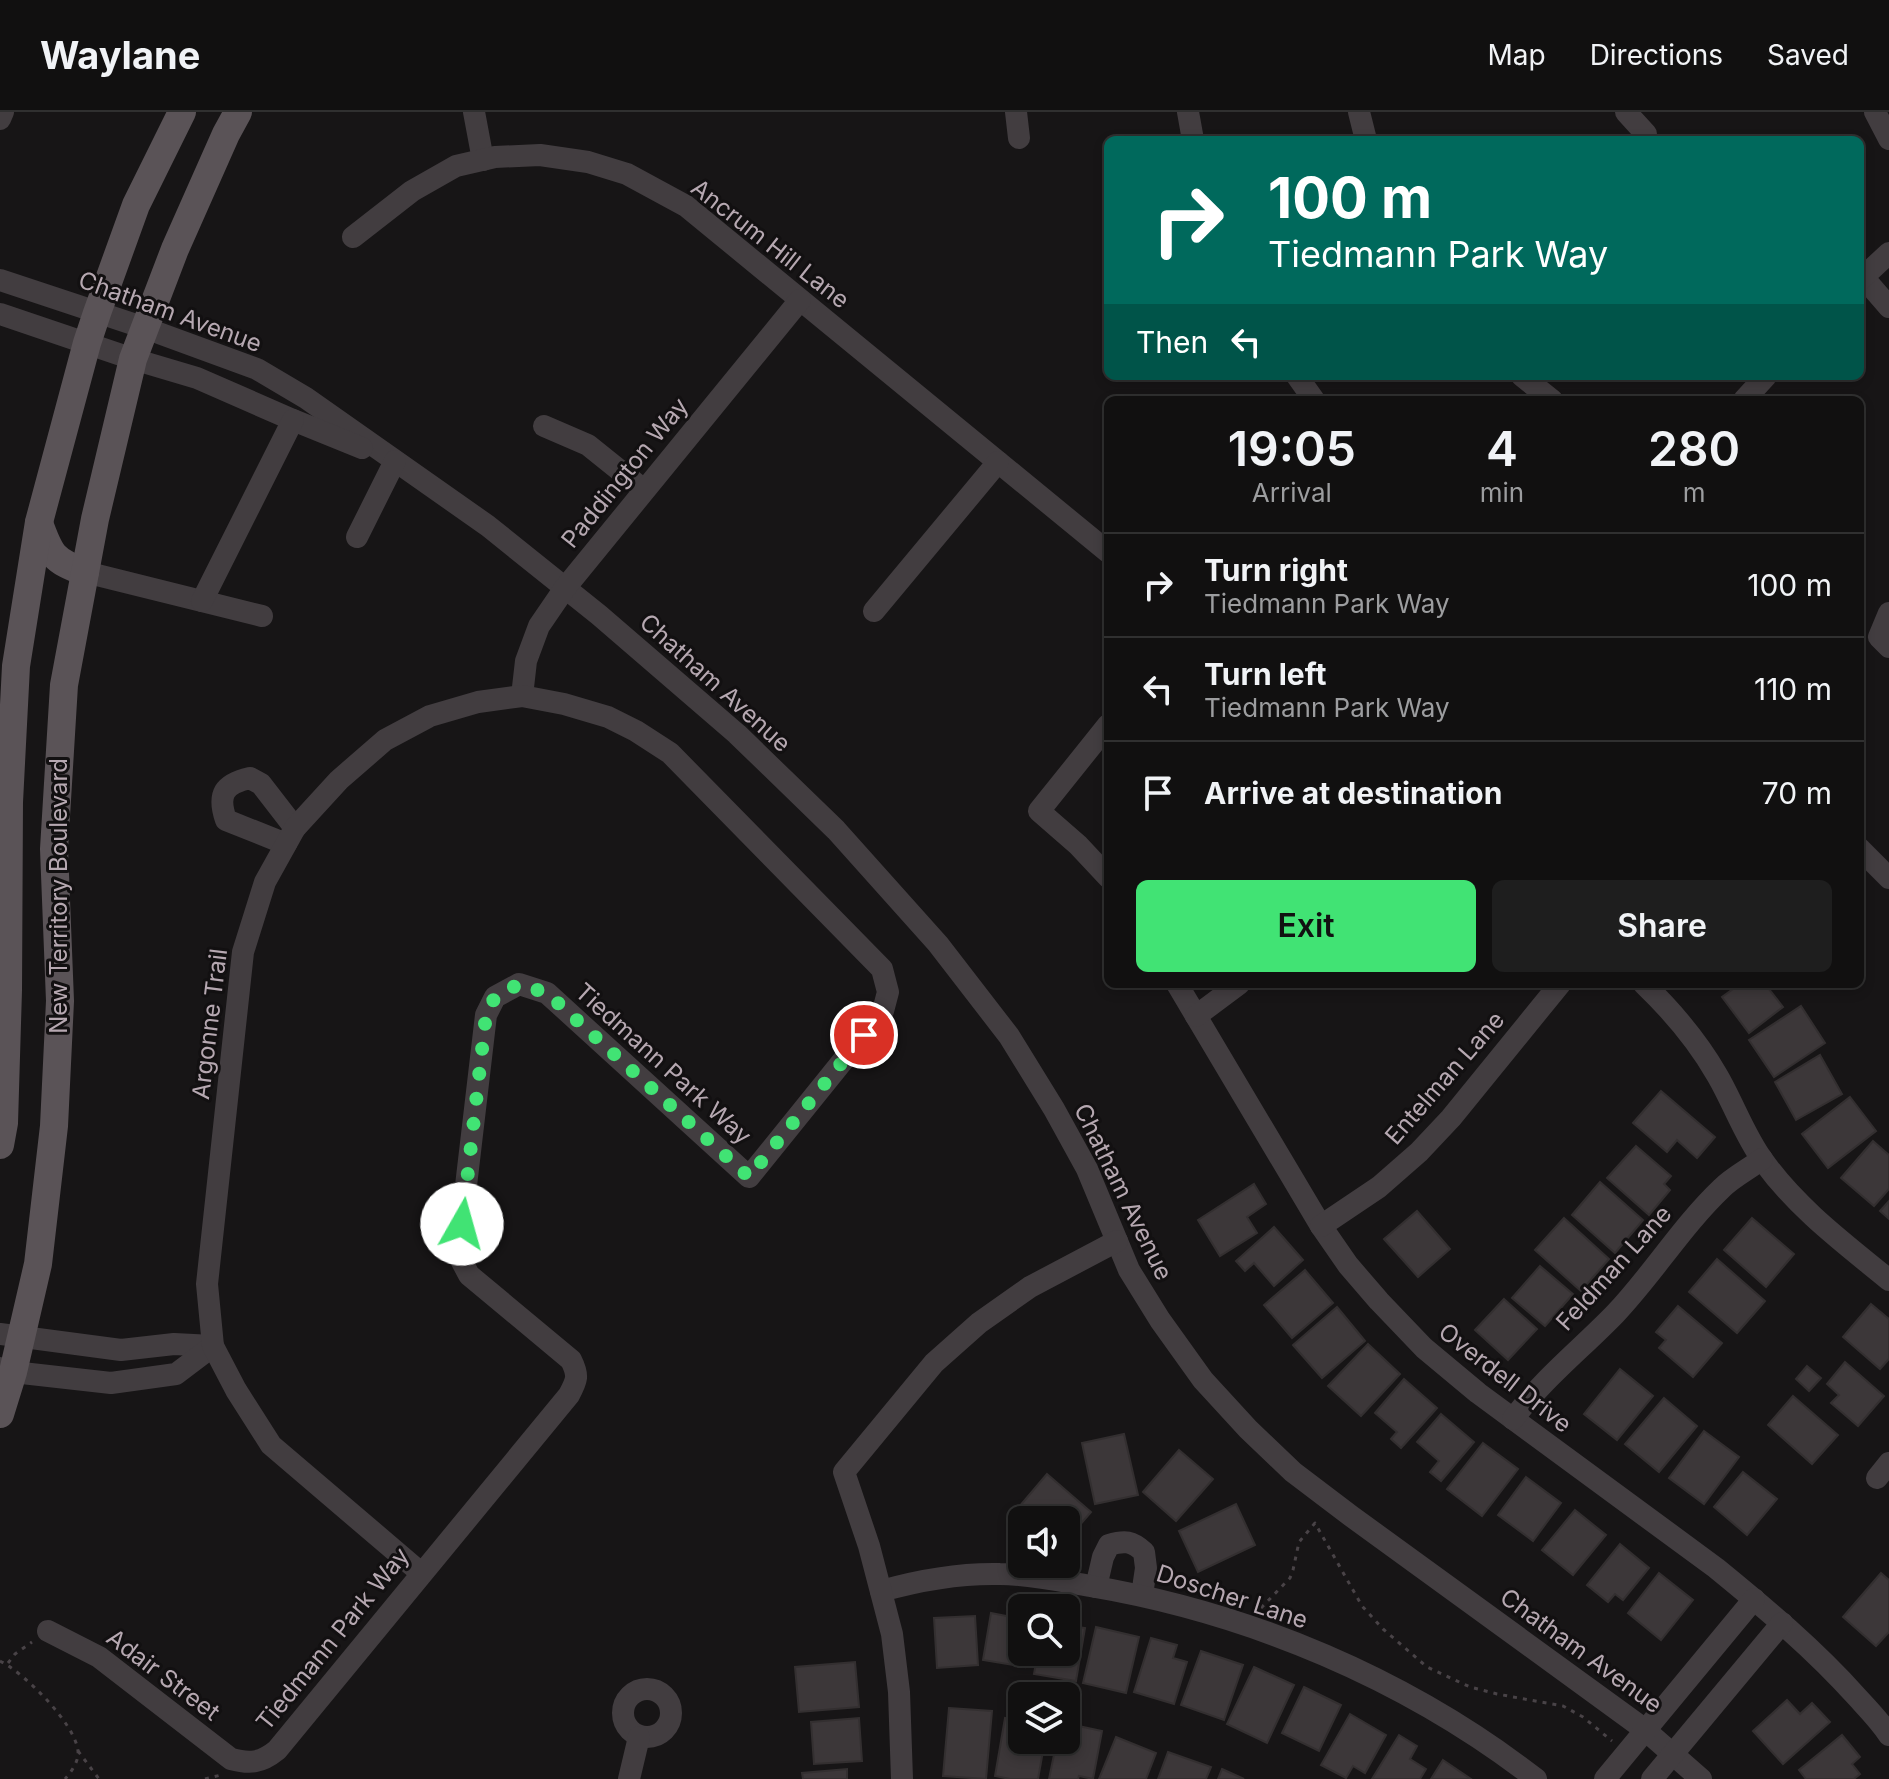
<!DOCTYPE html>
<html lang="en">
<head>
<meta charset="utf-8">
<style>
	body { margin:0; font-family:Inter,sans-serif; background:#1e1e1e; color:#f1f3f6; height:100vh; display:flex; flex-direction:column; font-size:30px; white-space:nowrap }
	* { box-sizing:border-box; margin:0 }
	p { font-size:26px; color:#9c9d9f }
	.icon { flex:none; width:44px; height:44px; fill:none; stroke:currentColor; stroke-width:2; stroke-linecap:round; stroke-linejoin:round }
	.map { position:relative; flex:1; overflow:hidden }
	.side { position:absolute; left:1104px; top:284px; width:760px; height:592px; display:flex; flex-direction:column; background:#111010; border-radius:12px; box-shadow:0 4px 12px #0003,0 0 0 2px #303030 }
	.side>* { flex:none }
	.top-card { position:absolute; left:1104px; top:24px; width:760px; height:244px; border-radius:12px; box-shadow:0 4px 12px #0003,0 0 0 2px #303030; background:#00695c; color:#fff; overflow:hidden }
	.fabs { position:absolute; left:1008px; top:1394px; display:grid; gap:16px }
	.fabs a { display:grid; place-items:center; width:72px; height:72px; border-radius:12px; background:#111010; box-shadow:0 4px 12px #0003,0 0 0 2px #303030; font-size:40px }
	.pin { position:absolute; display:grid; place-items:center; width:68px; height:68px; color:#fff; margin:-34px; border:4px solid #fff; border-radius:50%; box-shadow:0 2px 8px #0007 }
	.me { position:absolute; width:88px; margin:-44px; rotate:7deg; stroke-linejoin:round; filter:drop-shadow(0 0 6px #0008) }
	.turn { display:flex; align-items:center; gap:28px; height:168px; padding:0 32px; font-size:36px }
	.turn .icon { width:104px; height:104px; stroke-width:2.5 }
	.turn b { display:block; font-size:56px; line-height:68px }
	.then { display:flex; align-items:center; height:76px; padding:0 32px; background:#0003; gap:16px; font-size:30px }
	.eta { display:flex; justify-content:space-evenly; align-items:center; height:136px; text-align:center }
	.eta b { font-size:48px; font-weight:600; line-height:56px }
	.button { display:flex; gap:16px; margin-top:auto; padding:16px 32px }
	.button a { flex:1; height:92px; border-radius:12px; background:#41e374; color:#111; font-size:32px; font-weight:600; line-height:92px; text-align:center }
	.button a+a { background:#1e1e1e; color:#f1f3f6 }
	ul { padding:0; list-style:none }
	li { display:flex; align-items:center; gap:24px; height:104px; padding:0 32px; border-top:2px solid #303030 }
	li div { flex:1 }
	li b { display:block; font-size:30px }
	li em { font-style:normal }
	header { display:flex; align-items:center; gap:48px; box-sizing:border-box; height:112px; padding:0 40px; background:#111010; border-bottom:2px solid #303030 }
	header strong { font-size:38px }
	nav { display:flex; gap:44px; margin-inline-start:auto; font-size:28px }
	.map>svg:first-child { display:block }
	.building { fill:#3c3739; stroke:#332f30; stroke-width:2 }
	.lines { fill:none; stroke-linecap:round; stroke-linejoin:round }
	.path { stroke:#494347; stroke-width:3; stroke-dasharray:4 6; stroke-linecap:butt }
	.minor { stroke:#423d40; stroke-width:22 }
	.major { stroke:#5a5357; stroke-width:28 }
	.route { stroke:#41e374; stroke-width:14; stroke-dasharray:0 25.2 }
	.labels { text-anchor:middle; stroke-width:6; stroke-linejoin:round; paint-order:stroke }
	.street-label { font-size:24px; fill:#b6a8b1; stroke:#121011 }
</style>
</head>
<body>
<header>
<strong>Waylane</strong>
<nav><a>Map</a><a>Directions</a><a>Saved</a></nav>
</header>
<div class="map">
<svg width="1889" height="1667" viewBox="0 0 1889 1667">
	<rect width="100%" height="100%" fill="#171516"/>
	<!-- building -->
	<g class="building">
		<polygon points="1740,872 1765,872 1783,895 1749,921 1722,885"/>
		<polygon points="1801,894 1825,931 1774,965 1749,928"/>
		<polygon points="1820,943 1842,982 1796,1008 1775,970"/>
		<polygon points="1661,979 1715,1025 1697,1046 1677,1028 1667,1040 1633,1011"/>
		<polygon points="1850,985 1876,1019 1828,1056 1802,1022"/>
		<polygon points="1873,1029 1889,1043 1889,1077 1874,1094 1841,1066"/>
		<polygon points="1636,1034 1671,1064 1664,1072 1670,1078 1649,1103 1607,1066"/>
		<polygon points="1600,1070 1643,1108 1615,1141 1572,1103"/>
		<polygon points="1254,1072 1266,1092 1247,1105 1257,1121 1220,1144 1198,1108"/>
		<polygon points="1889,1089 1889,1107 1880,1099"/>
		<polygon points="1417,1099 1450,1137 1418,1165 1384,1127"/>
		<polygon points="1564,1106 1609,1147 1581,1179 1535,1138"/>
		<polygon points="1752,1106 1794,1142 1766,1175 1724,1138"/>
		<polygon points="1274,1115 1303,1148 1274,1174 1254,1151 1245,1159 1236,1149"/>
		<polygon points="1717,1147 1765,1189 1737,1221 1689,1180"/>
		<polygon points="1540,1154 1573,1182 1545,1214 1512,1186"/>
		<polygon points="1305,1158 1333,1191 1292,1226 1264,1193"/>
		<polygon points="1504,1187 1537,1217 1508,1248 1475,1218"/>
		<polygon points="1871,1192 1889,1207 1889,1247 1880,1257 1843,1225"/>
		<polygon points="1678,1194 1722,1231 1693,1265 1659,1236 1666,1228 1656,1220"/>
		<polygon points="1337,1195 1365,1229 1322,1266 1293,1233"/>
		<polygon points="1368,1232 1400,1262 1361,1304 1328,1274"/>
		<polygon points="1845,1250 1884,1284 1858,1314 1831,1291 1839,1283 1827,1272"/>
		<polygon points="1807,1254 1821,1266 1809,1279 1796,1267"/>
		<polygon points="1620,1257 1653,1284 1617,1328 1584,1302"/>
		<polygon points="1404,1267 1437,1296 1401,1336 1391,1327 1397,1320 1375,1301"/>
		<polygon points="1793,1284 1838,1323 1812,1352 1768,1313"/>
		<polygon points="1664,1286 1697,1314 1659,1360 1625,1332"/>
		<polygon points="1441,1302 1474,1330 1441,1369 1430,1360 1439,1349 1417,1330"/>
		<polygon points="1704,1319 1739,1345 1704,1392 1669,1366"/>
		<polygon points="1124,1322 1138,1383 1095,1392 1082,1331"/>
		<polygon points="1483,1331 1518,1357 1482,1404 1447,1377"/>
		<polygon points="1179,1338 1213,1367 1176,1409 1143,1380"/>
		<polygon points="1743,1360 1777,1387 1747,1423 1714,1395"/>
		<polygon points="1047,1362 1091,1400 1066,1429 1066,1408 1034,1408 1019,1395"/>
		<polygon points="1526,1365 1561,1391 1533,1429 1498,1403"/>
		<polygon points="1236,1392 1255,1433 1198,1460 1179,1419"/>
		<polygon points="1575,1398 1606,1423 1573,1463 1542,1438"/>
		<polygon points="1620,1432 1649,1456 1623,1488 1615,1482 1608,1490 1587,1473"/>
		<polygon points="1659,1461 1693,1488 1661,1528 1628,1501"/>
		<polygon points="1881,1461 1889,1468 1889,1520 1876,1534 1843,1505"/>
		<polygon points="991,1501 1022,1507 1022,1540 1028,1540 1025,1555 983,1548"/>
		<polygon points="975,1504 978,1553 937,1556 934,1506"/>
		<polygon points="1066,1513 1085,1516 1076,1569 1034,1562 1038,1540 1066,1540"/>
		<polygon points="1096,1515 1139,1525 1126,1581 1083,1571"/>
		<polygon points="1151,1526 1177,1533 1173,1546 1187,1550 1174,1592 1134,1580"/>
		<polygon points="1201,1539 1243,1553 1224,1608 1181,1593"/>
		<polygon points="855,1550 859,1595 799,1600 795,1555"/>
		<polygon points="1254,1555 1294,1573 1267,1631 1227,1612"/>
		<polygon points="1304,1575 1341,1593 1319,1639 1282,1621"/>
		<polygon points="1787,1588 1800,1602 1812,1591 1830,1610 1783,1652 1753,1619"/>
		<polygon points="949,1596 992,1599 986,1667 943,1664"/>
		<polygon points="1350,1602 1386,1623 1365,1661 1353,1654 1346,1666 1321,1653"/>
		<polygon points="859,1606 862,1649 814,1652 811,1610"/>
		<polygon points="1005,1606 1022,1609 1022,1628 1045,1628 1038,1667 1010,1667 995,1664"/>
		<polygon points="1074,1613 1102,1619 1093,1667 1079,1664 1078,1667 1049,1667 1057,1628 1066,1628 1066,1626 1072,1627"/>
		<polygon points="1399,1623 1417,1634 1410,1647 1426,1657 1420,1667 1372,1667"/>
		<polygon points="1842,1623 1860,1645 1852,1652 1860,1662 1854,1667 1806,1667 1799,1658"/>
		<polygon points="1116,1625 1156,1641 1146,1667 1099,1667"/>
		<polygon points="1168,1640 1211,1655 1206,1667 1158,1667"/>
		<polygon points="1443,1648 1471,1667 1431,1667"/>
		<polygon points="847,1657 847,1667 803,1667 802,1661"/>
		<polygon points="1222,1657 1244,1667 1218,1667"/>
	</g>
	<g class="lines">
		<!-- path -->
		<g class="path">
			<polyline points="1261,1496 1290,1466 1293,1458 1299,1430 1315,1411 1362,1494 1383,1517 1427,1555 1470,1575 1497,1582 1563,1594 1583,1605 1612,1629"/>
			<path d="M0,1549C24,1561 75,1611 78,1639C79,1649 72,1659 65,1667"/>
			<polyline points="8,1551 15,1542 32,1530"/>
			<polyline points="78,1639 99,1667"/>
			<polyline points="205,1667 221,1663"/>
		</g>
		<!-- minor -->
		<g class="minor">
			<polyline points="474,0 483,48"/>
			<polyline points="1016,0 1019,26"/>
			<polyline points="1188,0 1193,28"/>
			<polyline points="1359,0 1366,28"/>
			<polyline points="1626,0 1646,22"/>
			<polyline points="1875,0 1889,27"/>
			<polyline points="0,7 3,0"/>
			<polyline points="353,125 412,79 456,54 495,45 540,43 588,50 627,62 686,94 1108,440"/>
			<polyline points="1863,165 1889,195"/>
			<polyline points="0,168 145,216 257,257 306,286 488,414 599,503 737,622 836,718 938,832 1009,924 1054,997 1087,1057 1129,1158 1160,1208 1203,1268 1248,1317 1293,1360 1351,1404 1644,1617 1701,1667"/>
			<polyline points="1860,168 1889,141"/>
			<polyline points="0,202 133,247 197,266 293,308 362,336"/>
			<polyline points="1297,264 1314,288"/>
			<polyline points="1522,264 1552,288"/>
			<polyline points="1744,288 1766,264"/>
			<polyline points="544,314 588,333 644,378"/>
			<polyline points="357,425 395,349"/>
			<polyline points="85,460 262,504"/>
			<polyline points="202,489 293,308"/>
			<polyline points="874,499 998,350"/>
			<polyline points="1889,501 1879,525 1889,535"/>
			<polyline points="522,584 526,549 539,514 565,476 800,188"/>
			<polyline points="1108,613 1039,699 1078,733 1108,765"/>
			<path d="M286,732L226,708C217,682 224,672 250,666L261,672L295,716"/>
			<polyline points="1860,737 1889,766"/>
			<path d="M1177,872L1321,1114L1348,1153L1379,1189L1424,1236L1478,1281L1716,1456C1765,1496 1814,1537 1857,1585C1868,1597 1880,1609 1889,1623"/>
			<path d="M1644,872C1673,900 1697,928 1717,963C1733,990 1745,1025 1764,1050C1798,1097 1844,1131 1889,1168"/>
			<polyline points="1196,904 1239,872"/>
			<polyline points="1321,1114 1379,1075 1419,1040 1451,1006 1560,872"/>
			<polyline points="0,1222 121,1238 174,1232 213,1234"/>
			<polyline points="0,1256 13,1260 111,1271 176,1262 213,1234"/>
			<path d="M1513,1307C1544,1266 1580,1238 1615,1202C1653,1162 1682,1114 1722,1076C1733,1065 1749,1057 1762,1047"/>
			<polyline points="1877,1366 1889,1351"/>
			<path d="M1096,1475L1103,1445L1109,1433C1125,1428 1132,1429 1144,1440L1146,1456L1142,1483"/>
			<path d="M881,1479C920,1468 959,1461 1000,1462C1030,1462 1061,1469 1090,1474C1250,1501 1407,1567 1536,1667"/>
			<path d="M48,1519L99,1545L231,1647C250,1652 261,1651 277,1638L569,1283C577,1268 579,1264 571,1248L469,1163L458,1142L486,903L495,885L519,872L547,881L749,1065L883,899L888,880L882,857L670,641L636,619L608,605L564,592L522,584L478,590L430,604L385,628L339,668L295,716L265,770L243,840L207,1172L213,1234L236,1278L271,1333L421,1461"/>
			<circle cx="647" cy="1601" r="24"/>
			<polyline points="629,1667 639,1625"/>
			<polyline points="902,1667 899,1580 892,1522 869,1434 844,1360 934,1251 979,1211 1030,1175 1117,1129"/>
			<polyline points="1605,1667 1754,1487"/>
			<polyline points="1652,1667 1782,1511"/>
		</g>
		<!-- major -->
		<g class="major">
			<path d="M39,411C50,442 53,449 85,460"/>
			<polyline points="0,1033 4,1011 8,878 9,690 16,554 39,410 87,231 97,201 136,93 182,0"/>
			<polyline points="0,1302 13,1260 38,1152 54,1014 60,889 54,737 64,573 95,407 133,247 175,137 226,22 238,0"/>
		</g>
	</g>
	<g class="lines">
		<!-- route -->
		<polyline class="route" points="462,1112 486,903 495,885 519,872 547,881 749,1065 864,923"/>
	</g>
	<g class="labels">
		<!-- street labels -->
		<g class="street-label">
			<text transform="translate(770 132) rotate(38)" y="8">Ancrum Hill Lane</text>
			<text transform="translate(170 200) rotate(20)" y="8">Chatham Avenue</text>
			<text transform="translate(625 361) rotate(-51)" y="8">Paddington Way</text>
			<text transform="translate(715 571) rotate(42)" y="8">Chatham Avenue</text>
			<text transform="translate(59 784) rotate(-90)" y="8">New Territory Boulevard</text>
			<text transform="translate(210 912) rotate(-83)" y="8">Argonne Trail</text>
			<text transform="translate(663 952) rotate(42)" y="8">Tiedmann Park Way</text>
			<text transform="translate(1445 966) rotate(-49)" y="8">Entelman Lane</text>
			<text transform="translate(1123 1080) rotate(64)" y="8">Chatham Avenue</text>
			<text transform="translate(1614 1156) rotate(-48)" y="8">Feldman Lane</text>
			<text transform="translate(1505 1266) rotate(38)" y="8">Overdell Drive</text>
			<text transform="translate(1232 1485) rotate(18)" y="8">Doscher Lane</text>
			<text transform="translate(333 1527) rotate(-51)" y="8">Tiedmann Park Way</text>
			<text transform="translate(1581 1539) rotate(36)" y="8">Chatham Avenue</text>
			<text transform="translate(163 1563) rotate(37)" y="8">Adair Street</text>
		</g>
	</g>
</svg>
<div class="fabs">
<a><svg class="icon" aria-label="sound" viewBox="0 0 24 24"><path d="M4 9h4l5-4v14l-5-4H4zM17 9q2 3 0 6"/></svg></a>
<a><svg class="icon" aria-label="search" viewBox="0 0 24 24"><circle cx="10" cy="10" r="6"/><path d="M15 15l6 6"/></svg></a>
<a><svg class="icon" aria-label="layers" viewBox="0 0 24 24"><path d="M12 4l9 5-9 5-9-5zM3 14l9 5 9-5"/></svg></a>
</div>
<div class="pin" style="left:864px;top:923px;background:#d93025"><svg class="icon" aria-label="arrive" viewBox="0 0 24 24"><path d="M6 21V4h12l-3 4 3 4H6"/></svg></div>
<svg class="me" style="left:462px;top:1112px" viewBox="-20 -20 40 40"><circle r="19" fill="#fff"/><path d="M0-13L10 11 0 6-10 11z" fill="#41e374"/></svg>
<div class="top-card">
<div class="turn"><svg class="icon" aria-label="right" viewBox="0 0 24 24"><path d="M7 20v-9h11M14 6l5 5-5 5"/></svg><div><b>100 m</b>Tiedmann Park Way</div></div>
<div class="then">Then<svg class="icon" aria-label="left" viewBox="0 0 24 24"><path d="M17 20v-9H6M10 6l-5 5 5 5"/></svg></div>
</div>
<section class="side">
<div class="eta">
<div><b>19:05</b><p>Arrival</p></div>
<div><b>4</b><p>min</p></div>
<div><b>280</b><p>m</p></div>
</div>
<ul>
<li><svg class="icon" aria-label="right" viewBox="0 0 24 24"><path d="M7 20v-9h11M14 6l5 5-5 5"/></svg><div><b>Turn right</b><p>Tiedmann Park Way</p></div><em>100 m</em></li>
<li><svg class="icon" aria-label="left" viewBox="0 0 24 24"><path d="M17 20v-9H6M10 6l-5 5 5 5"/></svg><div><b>Turn left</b><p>Tiedmann Park Way</p></div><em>110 m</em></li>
<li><svg class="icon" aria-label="arrive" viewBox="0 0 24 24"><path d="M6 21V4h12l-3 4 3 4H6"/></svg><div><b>Arrive at destination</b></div><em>70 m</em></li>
</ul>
<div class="button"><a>Exit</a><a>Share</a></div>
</section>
</div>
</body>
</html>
